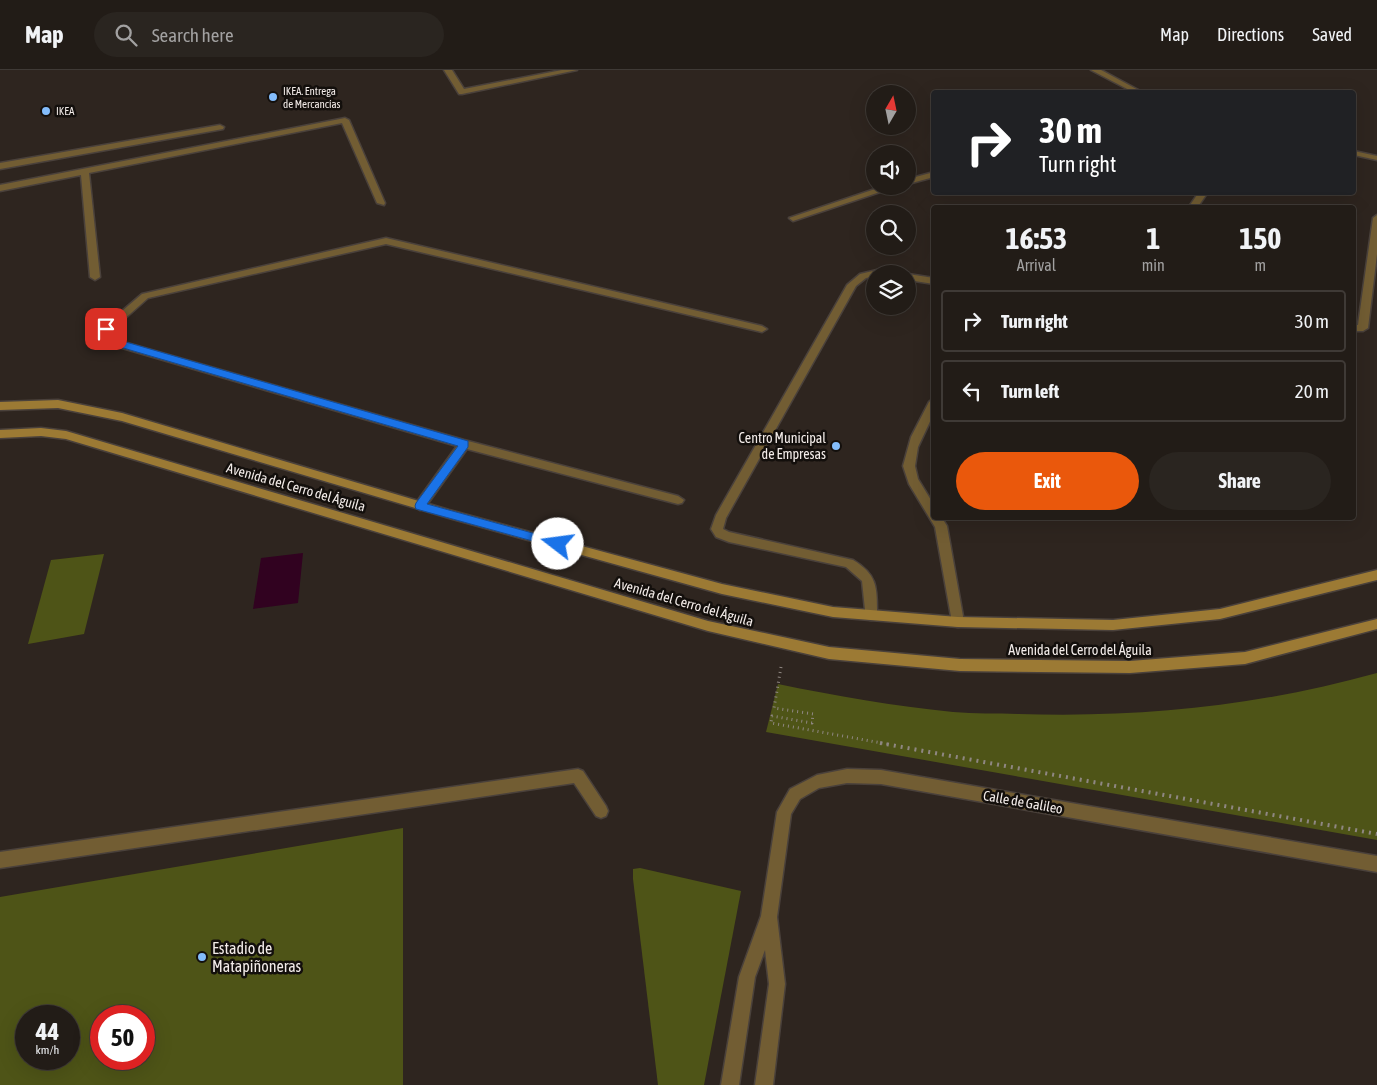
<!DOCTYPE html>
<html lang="en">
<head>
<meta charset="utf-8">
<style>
	body { margin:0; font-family:"Asap Condensed",sans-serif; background:#2a2520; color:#f1f3f6; height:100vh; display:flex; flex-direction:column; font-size:19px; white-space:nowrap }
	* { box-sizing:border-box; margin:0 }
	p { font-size:16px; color:#a2a1a1 }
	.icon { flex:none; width:28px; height:28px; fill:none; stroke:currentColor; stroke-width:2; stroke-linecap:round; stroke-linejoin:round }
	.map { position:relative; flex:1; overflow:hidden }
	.sheet { position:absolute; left:931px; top:135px; width:425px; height:315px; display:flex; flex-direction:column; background:#221c17; border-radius:5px; box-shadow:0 5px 20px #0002,0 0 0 1px #3f3a36 }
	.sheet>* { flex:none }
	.top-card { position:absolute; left:931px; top:20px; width:425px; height:105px; border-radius:5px; box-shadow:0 5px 20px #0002,0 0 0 1px #3f3a36; background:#202124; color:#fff; overflow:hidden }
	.needle { width:32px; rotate:9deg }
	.controls { position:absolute; left:866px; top:15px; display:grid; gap:10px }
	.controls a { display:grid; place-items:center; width:50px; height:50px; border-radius:50%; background:#221c17; box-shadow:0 5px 20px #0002,0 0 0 1px #3f3a36; font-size:25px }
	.speed { position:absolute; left:15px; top:935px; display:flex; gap:10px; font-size:25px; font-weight:700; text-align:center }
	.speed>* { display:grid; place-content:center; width:65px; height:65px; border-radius:50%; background:#221c17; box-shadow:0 5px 20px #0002,0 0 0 1px #3f3a36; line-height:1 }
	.speed small { font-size:12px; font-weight:400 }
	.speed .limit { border:8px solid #d22; background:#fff; color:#111 }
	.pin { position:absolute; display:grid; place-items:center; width:42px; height:42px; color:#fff; margin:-21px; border-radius:10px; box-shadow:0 2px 8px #0006 }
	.me { position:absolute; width:55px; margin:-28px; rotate:285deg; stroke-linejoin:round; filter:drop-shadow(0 0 4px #0008) }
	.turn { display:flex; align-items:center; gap:18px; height:105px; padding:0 25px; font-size:22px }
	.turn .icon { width:65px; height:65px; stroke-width:2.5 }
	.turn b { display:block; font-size:35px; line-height:42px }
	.eta { display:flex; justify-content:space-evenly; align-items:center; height:85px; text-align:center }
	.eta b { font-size:30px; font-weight:700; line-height:35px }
	.button { display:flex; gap:10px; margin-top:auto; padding:10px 25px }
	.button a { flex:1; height:58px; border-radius:30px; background:#ea580c; color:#fff; font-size:20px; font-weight:700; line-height:58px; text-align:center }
	.button a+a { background:#2a2520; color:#f1f3f6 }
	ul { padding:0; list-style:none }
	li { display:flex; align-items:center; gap:15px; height:62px; margin:0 10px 8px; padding:0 15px; border:2px solid #3f3a36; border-radius:5px }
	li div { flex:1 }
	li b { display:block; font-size:19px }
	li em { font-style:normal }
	header { display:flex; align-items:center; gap:30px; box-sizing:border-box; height:70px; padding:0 25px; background:#221c17; border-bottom:1px solid #3f3a36 }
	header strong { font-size:24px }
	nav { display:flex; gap:28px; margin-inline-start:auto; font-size:18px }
	.search { width:350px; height:45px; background:#2a2520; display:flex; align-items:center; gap:12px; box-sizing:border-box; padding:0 18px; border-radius:28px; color:#a2a1a1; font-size:19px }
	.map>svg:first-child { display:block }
	.green { fill:#4e5417; fill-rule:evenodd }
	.water { fill:#310220 }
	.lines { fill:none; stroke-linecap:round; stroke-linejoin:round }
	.service-casing { stroke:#4a413b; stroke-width:3 }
	.pedestrian-casing { stroke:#4a413b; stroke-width:3 }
	.minor-casing { stroke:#4a413b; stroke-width:3 }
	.secondary-casing { stroke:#4a413b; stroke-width:3 }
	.path-far1 { stroke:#8f8782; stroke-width:3; stroke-dasharray:1 4; stroke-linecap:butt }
	.path { stroke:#8f8782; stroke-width:4; stroke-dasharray:2 5; stroke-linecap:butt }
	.service { fill:#725d33; fill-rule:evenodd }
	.pedestrian { fill:#725d33; fill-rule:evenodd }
	.minor { fill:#725d33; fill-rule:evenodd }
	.secondary { fill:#9c7a34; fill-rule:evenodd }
	.route { fill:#1a73e8; stroke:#114b97 }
	.poi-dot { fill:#83bcfb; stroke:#130f0c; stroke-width:2 }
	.labels { text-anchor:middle; stroke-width:5; stroke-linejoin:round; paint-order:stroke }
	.far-poi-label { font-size:11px; fill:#f3ece9; stroke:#130f0c; text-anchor:start }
	.poi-label { font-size:14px; fill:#f3ece9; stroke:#130f0c; text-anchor:end }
	.street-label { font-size:14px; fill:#f3ece9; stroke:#130f0c }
	.near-poi-label { font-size:16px; fill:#f3ece9; stroke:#130f0c; text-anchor:start }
</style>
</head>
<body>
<header>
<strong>Map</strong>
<div class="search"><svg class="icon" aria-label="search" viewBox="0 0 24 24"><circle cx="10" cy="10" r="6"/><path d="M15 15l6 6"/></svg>Search here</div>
<nav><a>Map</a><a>Directions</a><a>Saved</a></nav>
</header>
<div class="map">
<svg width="1377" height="1015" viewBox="0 0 1377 1015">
	<rect width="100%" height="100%" fill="#2e251f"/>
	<!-- green -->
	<g class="green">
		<polygon points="104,484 84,564 28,574 51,490"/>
		<path d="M1377,603V770L766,662L778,614C836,626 894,636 953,642C975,644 996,643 1018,644C1141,648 1258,636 1377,603Z"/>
		<path d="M403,758V1015H0V827ZM26,946H69V989H26ZM101,946H144V989H101Z"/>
		<polygon points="640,798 741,821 704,1015 658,1015 633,809 633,799"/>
	</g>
	<!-- water -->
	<polygon class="water" points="303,483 298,533 253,539 261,488"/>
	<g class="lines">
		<defs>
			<g id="service">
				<polygon points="444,0 452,0 464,19 562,0 577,0 462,24 459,24"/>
				<polygon points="345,48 349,50 385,133 384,135 377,133 342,53 89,103 100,207 95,210 90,207 81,105 0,121 0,115"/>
				<polygon points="220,55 224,57 223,59 0,99 0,93"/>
				<polygon points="934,102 934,107 908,114 908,109"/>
				<polygon points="884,116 898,116 793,151 789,148"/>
				<polygon points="1199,122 1208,122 1197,138 1188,138"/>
				<polygon points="1377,145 1377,184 1368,258 1363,261 1354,261 1354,255 1358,255 1373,148"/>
				<path d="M877,200L887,201L892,204H875V206L866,208L856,216L726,448L723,459L729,462L853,490C878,505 877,518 877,545L876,549L871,550L866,549L862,511L846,497L729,472L716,467L711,459L716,445L847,215L860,204Z"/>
				<polygon points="908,204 934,208 934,214 908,210"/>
				<polygon points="934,328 934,343 918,377 915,396 918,409 934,435 934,448 942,448 947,456 964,552 963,556 958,557 953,556 952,552 935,457 909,414 903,396 911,367 929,332"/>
			</g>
			<polygon id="pedestrian" points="578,699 583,701 606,736 608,741 606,746 601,748 596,746 574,713 0,798 0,782"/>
			<g id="minor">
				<polygon points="1091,0 1101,0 1142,22 1133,22"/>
				<polygon points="1354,81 1377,86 1377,90 1354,85"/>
				<polygon points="386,168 762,256 767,259 762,262 386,174 148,228 112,260 120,271 464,370 678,426 684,430 682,433 678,434 467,379 424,439 420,440 414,436 416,433 457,376 112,275 101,259 142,224"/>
				<polygon points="847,699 881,700 1377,786 1377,802 881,714 847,713 819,718 800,729 791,744 777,847 785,914 773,1015 755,1015 769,914 765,880 755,907 739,1015 721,1015 739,907 761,846 777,742 790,719 817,705"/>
			</g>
			<g id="secondary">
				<polygon points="58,330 122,343 449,440 722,514 833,537 958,547 1113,550 1220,539 1377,500 1377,510 1220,549 1113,560 958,557 833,547 722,524 449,448 122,351 58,338 0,340 0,332"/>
				<polygon points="41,358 66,361 708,551 829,577 960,589 1130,591 1245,582 1377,549 1377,559 1245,594 1130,603 960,601 829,589 708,561 66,369 41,366 0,368 0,360"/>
			</g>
		</defs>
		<!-- service casing -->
		<use href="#service" class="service-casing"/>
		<!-- pedestrian casing -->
		<use href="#pedestrian" class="pedestrian-casing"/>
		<!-- minor casing -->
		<use href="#minor" class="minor-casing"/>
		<!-- secondary casing -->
		<use href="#secondary" class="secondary-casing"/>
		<!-- path-far1 -->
		<polyline class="path-far1" points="781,597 774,638 813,644 812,653 772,646 771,653 887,674"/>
		<!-- path -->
		<polyline class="path" points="880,673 1377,764"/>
		<!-- service -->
		<use href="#service" class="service"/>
		<!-- pedestrian -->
		<use href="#pedestrian" class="pedestrian"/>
		<!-- minor -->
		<use href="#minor" class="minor"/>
		<!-- secondary -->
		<use href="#secondary" class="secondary"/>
	</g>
	<!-- route -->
	<polygon class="route" points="106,256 110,257 119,270 468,371 468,377 427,434 558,470 563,474 558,478 416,439 415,436 416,433 458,376 113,275 102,259"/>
	<!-- markers -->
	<g class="poi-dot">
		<circle cx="273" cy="27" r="5"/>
		<circle cx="46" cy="41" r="5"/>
		<circle cx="836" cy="376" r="5"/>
		<circle cx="202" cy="887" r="5"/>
	</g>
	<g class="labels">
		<!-- far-poi labels -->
		<g class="far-poi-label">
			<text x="283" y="25">IKEA. Entrega<tspan x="283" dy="13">de Mercancías</tspan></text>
			<text x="56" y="45">IKEA</text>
		</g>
		<!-- poi labels -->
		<g class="poi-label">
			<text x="826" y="373">Centro Municipal<tspan x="826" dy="16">de Empresas</tspan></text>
		</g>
		<!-- street labels -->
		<g class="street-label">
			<text transform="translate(296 417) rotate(16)" y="5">Avenida del Cerro del Águila</text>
			<text transform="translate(684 532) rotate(16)" y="5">Avenida del Cerro del Águila</text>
			<text x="1080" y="585">Avenida del Cerro del Águila</text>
			<text transform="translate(1023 732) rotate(10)" y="5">Calle de Galileo</text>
		</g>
		<!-- near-poi labels -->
		<g class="near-poi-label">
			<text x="212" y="884">Estadio de<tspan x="212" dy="18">Matapiñoneras</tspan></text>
		</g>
	</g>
</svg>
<div class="controls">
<a><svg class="needle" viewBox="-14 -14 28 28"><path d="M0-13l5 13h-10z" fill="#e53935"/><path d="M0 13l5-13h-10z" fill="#a2a1a1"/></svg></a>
<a><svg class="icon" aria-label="sound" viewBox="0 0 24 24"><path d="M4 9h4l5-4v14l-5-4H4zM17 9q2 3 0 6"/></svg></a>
<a><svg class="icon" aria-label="search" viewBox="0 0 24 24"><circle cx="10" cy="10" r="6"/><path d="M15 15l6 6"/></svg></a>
<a><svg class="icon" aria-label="layers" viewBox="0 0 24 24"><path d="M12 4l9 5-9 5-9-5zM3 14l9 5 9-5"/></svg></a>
</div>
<div class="speed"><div>44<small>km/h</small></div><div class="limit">50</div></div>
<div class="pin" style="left:106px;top:259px;background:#d93025"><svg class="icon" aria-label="arrive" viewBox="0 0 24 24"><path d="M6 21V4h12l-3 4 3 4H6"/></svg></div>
<svg class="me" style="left:558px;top:474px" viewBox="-20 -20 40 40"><circle r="19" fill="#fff"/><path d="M0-13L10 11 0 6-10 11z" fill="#1a73e8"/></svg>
<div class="top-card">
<div class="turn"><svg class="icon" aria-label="right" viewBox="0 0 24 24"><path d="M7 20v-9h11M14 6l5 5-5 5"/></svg><div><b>30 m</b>Turn right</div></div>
</div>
<section class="sheet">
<div class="eta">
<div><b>16:53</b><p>Arrival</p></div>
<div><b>1</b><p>min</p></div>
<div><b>150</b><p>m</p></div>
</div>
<ul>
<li><svg class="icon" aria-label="right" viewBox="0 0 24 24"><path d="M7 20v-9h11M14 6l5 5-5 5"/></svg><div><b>Turn right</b></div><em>30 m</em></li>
<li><svg class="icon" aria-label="left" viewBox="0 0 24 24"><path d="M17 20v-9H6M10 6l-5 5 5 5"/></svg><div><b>Turn left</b></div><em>20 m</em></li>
</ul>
<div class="button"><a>Exit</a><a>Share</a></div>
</section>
</div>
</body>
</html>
